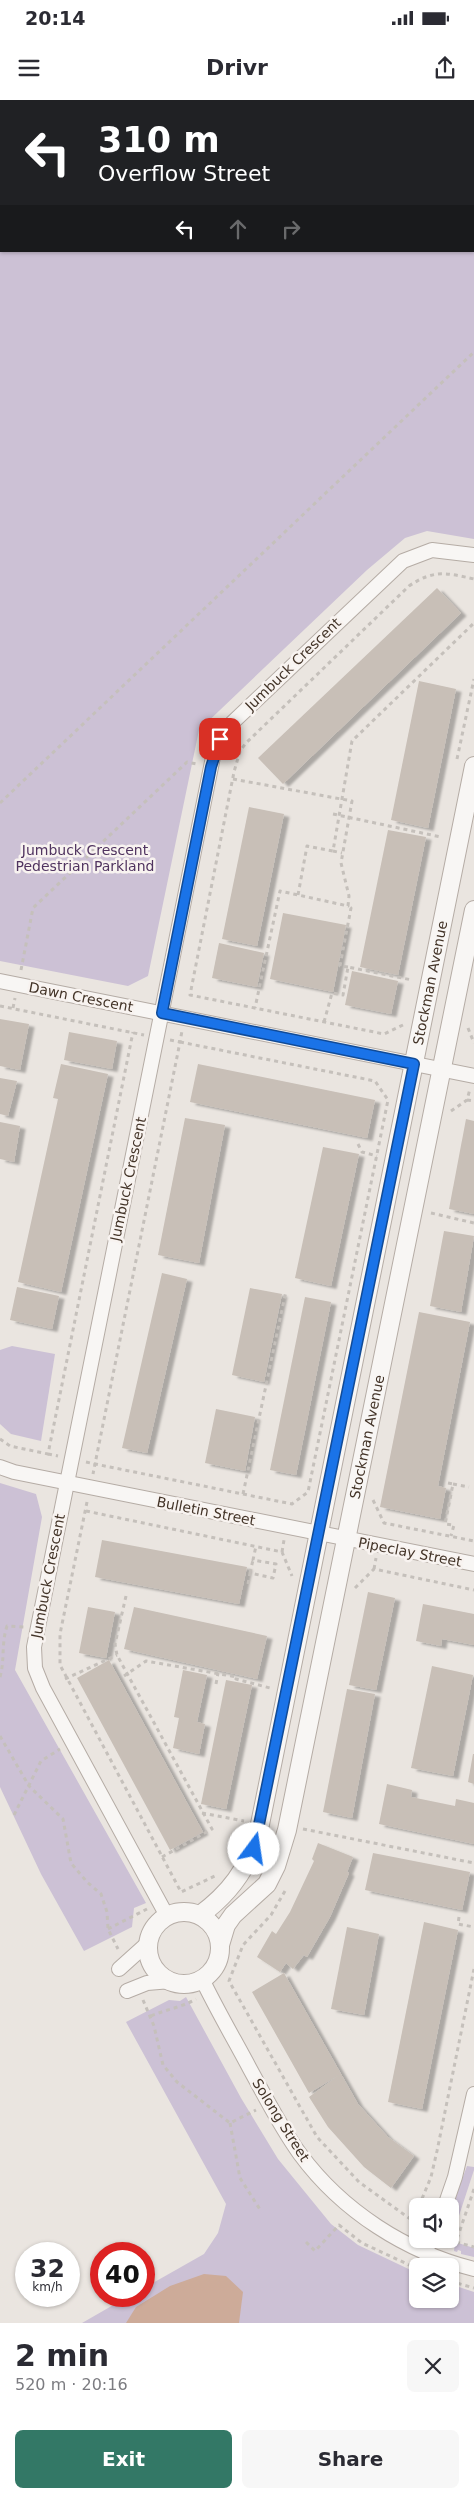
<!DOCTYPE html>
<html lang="en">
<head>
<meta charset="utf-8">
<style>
	body { margin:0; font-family:"DejaVu Sans",sans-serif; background:#f7f7f7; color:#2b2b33; height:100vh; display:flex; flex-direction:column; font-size:19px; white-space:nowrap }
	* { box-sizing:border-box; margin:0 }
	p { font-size:16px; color:#7c7c81 }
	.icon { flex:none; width:28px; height:28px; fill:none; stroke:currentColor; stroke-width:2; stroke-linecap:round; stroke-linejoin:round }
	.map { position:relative; height:2223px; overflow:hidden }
	.panel { display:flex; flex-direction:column; background:#fff; flex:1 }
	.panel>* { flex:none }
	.guide { position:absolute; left:0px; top:0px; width:475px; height:152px; box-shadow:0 1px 4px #0004; background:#202124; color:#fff; overflow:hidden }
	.controls { position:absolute; left:409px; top:2098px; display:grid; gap:10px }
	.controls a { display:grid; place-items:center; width:50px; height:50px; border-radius:8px; background:#fff; box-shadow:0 1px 4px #0004; font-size:25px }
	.speed { position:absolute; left:15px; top:2142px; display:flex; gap:10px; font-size:25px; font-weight:700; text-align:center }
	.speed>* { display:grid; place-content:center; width:65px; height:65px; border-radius:50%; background:#fff; box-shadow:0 1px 4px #0004; line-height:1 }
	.speed small { font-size:12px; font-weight:400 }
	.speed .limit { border:8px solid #d22; background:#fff; color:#111 }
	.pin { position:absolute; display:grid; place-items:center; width:42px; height:42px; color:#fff; margin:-21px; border-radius:10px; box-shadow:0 2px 8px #0006 }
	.me { position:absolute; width:55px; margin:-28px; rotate:14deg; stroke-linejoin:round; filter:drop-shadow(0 0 4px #0008) }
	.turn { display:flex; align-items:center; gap:18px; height:105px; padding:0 15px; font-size:22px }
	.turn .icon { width:65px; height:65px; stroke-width:2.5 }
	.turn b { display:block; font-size:35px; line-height:42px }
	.lanes { display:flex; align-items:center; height:48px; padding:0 15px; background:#0003; justify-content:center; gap:25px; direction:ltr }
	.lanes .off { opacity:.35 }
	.round { display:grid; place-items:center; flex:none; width:52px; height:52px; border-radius:8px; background:#f7f7f7 }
	.summary { display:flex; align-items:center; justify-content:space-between; height:85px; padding:0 15px }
	h1 { font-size:30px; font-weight:600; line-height:38px }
	.cta { display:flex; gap:10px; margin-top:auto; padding:10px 15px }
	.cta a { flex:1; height:58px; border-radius:8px; background:#337866; color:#fff; font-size:20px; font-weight:600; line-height:58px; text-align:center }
	.cta a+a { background:#f7f7f7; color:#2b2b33 }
	.status { display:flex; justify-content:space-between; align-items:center; height:35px; padding:0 25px; background:#fff; direction:ltr }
	.status svg { height:14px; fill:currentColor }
	header { display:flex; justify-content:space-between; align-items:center; height:65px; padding:0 15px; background:#fff; font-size:22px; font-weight:600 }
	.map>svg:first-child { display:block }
	.green { fill:#ccc1d5; fill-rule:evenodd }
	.water { fill:#cdab99 }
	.building { fill:#c8bfb7; filter:url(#shadow) }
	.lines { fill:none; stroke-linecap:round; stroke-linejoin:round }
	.minor-casing { stroke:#b5aca5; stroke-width:16 }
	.tertiary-casing { stroke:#b5aca5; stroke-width:20 }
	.path { stroke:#c5c0bb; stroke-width:3; stroke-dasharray:4 4; stroke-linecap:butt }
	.minor { stroke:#f8f6f4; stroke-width:14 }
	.tertiary { stroke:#f8f6f4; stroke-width:18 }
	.route-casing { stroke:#114b97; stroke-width:12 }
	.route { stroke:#1a73e8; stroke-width:9 }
	.labels { text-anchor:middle; stroke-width:5; stroke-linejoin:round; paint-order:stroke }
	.street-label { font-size:14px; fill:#433428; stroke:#f8f3f0 }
	.park-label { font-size:14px; fill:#503460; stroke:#f8f3f0 }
</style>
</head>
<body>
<div class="status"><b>20:14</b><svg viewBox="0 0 49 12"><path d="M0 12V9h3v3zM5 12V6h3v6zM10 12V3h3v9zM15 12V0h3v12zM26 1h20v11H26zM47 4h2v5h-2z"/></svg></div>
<header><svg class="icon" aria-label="menu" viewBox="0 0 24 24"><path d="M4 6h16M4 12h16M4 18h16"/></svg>Drivr<svg class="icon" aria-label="share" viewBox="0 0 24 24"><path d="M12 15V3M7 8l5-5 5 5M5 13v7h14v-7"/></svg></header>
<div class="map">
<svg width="474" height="2223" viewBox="0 0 474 2223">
	<defs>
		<filter id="shadow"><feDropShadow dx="5.5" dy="3" stdDeviation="1" flood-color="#0004"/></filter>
	</defs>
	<rect width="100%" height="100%" fill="#eae5e0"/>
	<!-- green -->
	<g class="green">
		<path d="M0,0H474V439L427,431L405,438L367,470L199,630L148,876L128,886L0,861ZM1,1H474V151H1Z"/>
		<polygon points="12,1246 55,1254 41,1341 11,1334 0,1324 0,1250"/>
		<polygon points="0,1383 36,1394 42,1417 15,1570 146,1803 134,1808 132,1827 84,1851 41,1774 0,1687"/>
		<polygon points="186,1897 241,1998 278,2059 331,2124 358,2145 417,2173 418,2199 450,2199 450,2184 474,2192 474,2223 82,2223 129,2196 144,2196 144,2188 204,2154 218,2133 226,2104 126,1922 169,1900 180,1901"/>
		<polygon points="467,2066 474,2067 474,2070 452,2137 450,2136 450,2112"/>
		<polygon points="455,2142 474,2148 474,2157 461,2154 461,2151 458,2150 457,2152 454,2151"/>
	</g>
	<!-- water -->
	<polygon class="water" points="204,2174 226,2176 243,2192 239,2223 126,2223 136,2207 170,2186"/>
	<!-- building -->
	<g class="building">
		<polygon points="437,488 461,513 283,684 258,658"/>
		<polygon points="419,581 456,589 428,728 391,720"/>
		<polygon points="249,707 284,714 257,846 222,839"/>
		<polygon points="388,730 426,737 398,875 360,867"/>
		<polygon points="283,813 346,825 333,892 270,879"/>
		<polygon points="219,843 264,853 257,887 212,878"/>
		<polygon points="352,871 398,881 391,914 345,905"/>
		<polygon points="0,919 29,924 20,970 0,966"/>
		<polygon points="69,932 117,941 112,969 64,960"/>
		<polygon points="61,964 108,974 61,1192 18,1182 58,999 53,998"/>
		<polygon points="198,964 375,1000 367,1038 190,1002"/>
		<polygon points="0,978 17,981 8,1016 0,1014"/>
		<polygon points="185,1018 225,1025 199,1163 158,1155"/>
		<polygon points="466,1019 474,1021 474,1114 449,1109"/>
		<polygon points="0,1022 20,1026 14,1062 0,1059"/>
		<polygon points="323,1047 359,1054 331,1186 295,1178"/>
		<polygon points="444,1131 474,1136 461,1212 430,1206"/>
		<polygon points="162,1173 187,1179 147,1353 122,1348"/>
		<polygon points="17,1187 59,1196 52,1229 10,1220"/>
		<polygon points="250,1188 282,1194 264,1282 232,1275"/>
		<polygon points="305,1197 331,1202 296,1375 270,1370"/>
		<polygon points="419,1212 470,1222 438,1386 446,1388 440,1419 380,1407"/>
		<polygon points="216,1309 255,1317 245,1371 205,1363"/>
		<polygon points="102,1440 247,1467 239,1504 95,1477"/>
		<polygon points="368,1492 395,1498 376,1590 349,1585"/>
		<polygon points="423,1504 474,1514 474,1545 442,1539 441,1546 416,1541"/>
		<polygon points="88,1507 115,1512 106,1558 79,1553"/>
		<polygon points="134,1507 267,1536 257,1579 124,1549"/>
		<polygon points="109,1560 203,1732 170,1750 77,1578"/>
		<polygon points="432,1566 473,1575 453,1676 411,1668"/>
		<polygon points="183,1570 207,1575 197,1622 205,1624 199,1654 173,1648 179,1618 174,1617"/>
		<polygon points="226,1580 252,1585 226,1709 201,1704"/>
		<polygon points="347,1589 375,1594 352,1718 323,1712"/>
		<polygon points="473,1654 474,1654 474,1684 468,1682"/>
		<polygon points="387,1684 412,1690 411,1697 455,1706 456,1699 474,1703 474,1744 379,1724"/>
		<polygon points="318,1743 353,1757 347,1772 349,1773 330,1817 307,1857 304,1855 293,1869 286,1863 280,1872 257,1857 272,1831 276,1834 290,1812 314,1761 312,1759"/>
		<polygon points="373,1753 470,1772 462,1810 365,1790"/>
		<polygon points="424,1822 458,1830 422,2009 388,2002"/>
		<polygon points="347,1827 379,1834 364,1915 331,1909"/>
		<polygon points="284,1873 358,2004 388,2037 414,2056 391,2088 364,2067 328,2027 309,1997 339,1975 309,1993 252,1892"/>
	</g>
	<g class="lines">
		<defs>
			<g id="minor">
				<polyline points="0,881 474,976"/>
				<polyline points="0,1367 14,1372 474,1464"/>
				<polyline points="167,1816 43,1588 35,1568 34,1547 213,657 220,639 232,623 403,461 432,450 474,455"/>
				<polyline points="119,1869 149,1842"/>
				<path d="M202,1879C217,1910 234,1939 250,1969C266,1998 281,2028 300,2054C342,2111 406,2152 474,2169"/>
				<polyline points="127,1891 147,1883 171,1881"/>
				<polyline points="445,2106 455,2077 474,1994"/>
				<polyline points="425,2153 431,2139"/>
			</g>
			<g id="tertiary">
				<circle cx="184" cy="1848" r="36"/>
				<path id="s1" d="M200,1815C229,1794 248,1769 258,1734L474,666"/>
				<path id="s2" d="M220,1845L226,1825L233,1815L267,1784L276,1766L287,1730L474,810"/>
			</g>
		</defs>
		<!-- minor casing -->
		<use href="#minor" class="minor-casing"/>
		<!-- tertiary casing -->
		<use href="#tertiary" class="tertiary-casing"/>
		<!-- path -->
		<g class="path">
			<polyline points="457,659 474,579"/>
			<polyline points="233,679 352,701 341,763 349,796 348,806 280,791 255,908"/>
			<polyline points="0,703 474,252"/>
			<polyline points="333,714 441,737"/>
			<polyline points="333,751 342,753"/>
			<polyline points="298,795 307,746 333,751 352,641 474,523"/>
			<polyline points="348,867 340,866 351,808 348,806"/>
			<polyline points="21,870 33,808 187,662 197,664"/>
			<polyline points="0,906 144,935"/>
			<polyline points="13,908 15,898"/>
			<polyline points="324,922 332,893 343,895 348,867 412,880"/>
			<path d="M403,925L384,934L190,895L234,672L240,651L246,643L409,486C434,469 447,473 474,479"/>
			<polyline points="468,928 474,943"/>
			<polyline points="170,940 180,942 182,931"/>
			<polygon points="180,942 375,981 388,1000 308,1392 292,1404 95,1364"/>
			<polyline points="467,1000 474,1001"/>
			<polyline points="451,1011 467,1000 470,989"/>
			<polyline points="358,1044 362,1052 377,1056"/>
			<polyline points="431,1113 474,1123"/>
			<polyline points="0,1339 10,1346 48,1354 133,932"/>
			<polyline points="48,1354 58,1356"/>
			<polyline points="86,1362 95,1364 93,1374"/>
			<polyline points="448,1383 453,1384 445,1424 454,1425 451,1436"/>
			<polyline points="453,1384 469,1387"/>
			<polyline points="243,1394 286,1191"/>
			<polyline points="373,1400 384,1423 474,1441"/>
			<polyline points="87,1402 60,1534 60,1565 181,1792 215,1776"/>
			<polyline points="86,1411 282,1452 292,1476"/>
			<polyline points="282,1452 284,1440"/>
			<polyline points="374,1469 376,1458"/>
			<polyline points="250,1473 253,1460"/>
			<polyline points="248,1484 250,1473 273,1478 276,1464 253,1460 256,1446"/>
			<polyline points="355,1488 374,1469 474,1490"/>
			<polyline points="126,1496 115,1544 117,1555 212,1729 162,1757"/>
			<polyline points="124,1576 146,1561 237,1577 236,1579 270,1588"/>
			<path d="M0,1577C5,1560 1,1544 7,1526L25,1527"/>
			<polyline points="65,1579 117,1555"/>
			<polyline points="216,1584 218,1573"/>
			<polyline points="0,1636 29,1686 63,1719 71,1763 87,1782 101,1794 107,1812 108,1829 118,1849"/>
			<polyline points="202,1713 244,1721"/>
			<polyline points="14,1715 41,1661 60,1649"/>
			<polyline points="303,1729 474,1763"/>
			<polyline points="285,1791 271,1815 243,1845 229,1881 317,2037 359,2082 413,2121 418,2110"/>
			<polyline points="459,1817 458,1824 474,1827"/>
			<polyline points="108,1829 147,1809"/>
			<polyline points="143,1900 154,1926 163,1965 177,1982 230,2023 256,2010"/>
			<path d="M151,1916C167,1909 180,1908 196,1899"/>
			<polyline points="230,2023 240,2078 261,2111"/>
			<polyline points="474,2089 456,2142 474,2147"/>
			<polyline points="419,2106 431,2077 437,2051 474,1869"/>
			<polyline points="448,2139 456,2142 454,2149"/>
			<polyline points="306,2142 315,2151 339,2125 362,2143 418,2169"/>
			<polyline points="450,2181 474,2188"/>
		</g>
		<!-- minor -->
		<use href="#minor" class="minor"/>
		<!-- tertiary -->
		<use href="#tertiary" class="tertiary"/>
	</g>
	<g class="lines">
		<defs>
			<polyline id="route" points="220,639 211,667 162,913 414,964 254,1749"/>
		</defs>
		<!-- route casing -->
		<use href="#route" class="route-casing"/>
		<!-- route -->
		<use href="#route" class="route"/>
	</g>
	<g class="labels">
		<!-- street labels -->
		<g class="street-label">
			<text transform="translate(293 564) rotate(-44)" y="5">Jumbuck Crescent</text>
			<text dy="5" stroke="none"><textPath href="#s1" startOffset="970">Stockman Avenue</textPath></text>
			<text transform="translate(81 897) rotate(11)" y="5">Dawn Crescent</text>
			<text transform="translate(128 1079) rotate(-78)" y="5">Jumbuck Crescent</text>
			<text dy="5" stroke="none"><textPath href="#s2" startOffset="538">Stockman Avenue</textPath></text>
			<text transform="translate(206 1411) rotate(11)" y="5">Bulletin Street</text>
			<text transform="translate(410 1452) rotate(11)" y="5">Pipeclay Street</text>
			<text transform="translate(48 1476) rotate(-79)" y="5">Jumbuck Crescent</text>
			<text transform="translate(281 2020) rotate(58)" y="5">Solong Street</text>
		</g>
		<!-- park labels -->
		<g class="park-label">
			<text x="85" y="755">Jumbuck Crescent<tspan x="85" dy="16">Pedestrian Parkland</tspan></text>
		</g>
	</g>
</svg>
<div class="controls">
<a><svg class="icon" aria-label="sound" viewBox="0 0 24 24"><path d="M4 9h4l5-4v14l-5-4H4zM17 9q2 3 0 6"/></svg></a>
<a><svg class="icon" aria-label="layers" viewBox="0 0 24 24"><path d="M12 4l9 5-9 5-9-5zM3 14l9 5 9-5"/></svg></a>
</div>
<div class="speed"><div>32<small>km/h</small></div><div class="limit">40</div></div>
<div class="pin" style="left:220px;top:639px;background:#d93025"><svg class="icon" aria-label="arrive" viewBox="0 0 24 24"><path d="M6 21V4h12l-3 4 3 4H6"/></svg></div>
<svg class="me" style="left:254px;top:1749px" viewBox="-20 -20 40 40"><circle r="19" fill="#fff"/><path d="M0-13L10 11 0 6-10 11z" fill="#1a73e8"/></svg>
<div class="guide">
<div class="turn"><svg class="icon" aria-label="left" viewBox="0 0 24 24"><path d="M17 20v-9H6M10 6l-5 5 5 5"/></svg><div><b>310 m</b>Overflow Street</div></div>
<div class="lanes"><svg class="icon" aria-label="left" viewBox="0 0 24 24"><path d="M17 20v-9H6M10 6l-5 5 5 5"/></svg><svg class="icon off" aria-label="ahead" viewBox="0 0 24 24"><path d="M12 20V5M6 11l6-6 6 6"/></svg><svg class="icon off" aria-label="right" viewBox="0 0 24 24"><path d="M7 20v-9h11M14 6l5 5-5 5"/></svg></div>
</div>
</div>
<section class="panel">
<div class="summary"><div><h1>2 min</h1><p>520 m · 20:16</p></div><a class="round"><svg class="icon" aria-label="close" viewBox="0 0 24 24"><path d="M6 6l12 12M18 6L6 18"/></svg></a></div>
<div class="cta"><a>Exit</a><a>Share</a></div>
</section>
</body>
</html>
